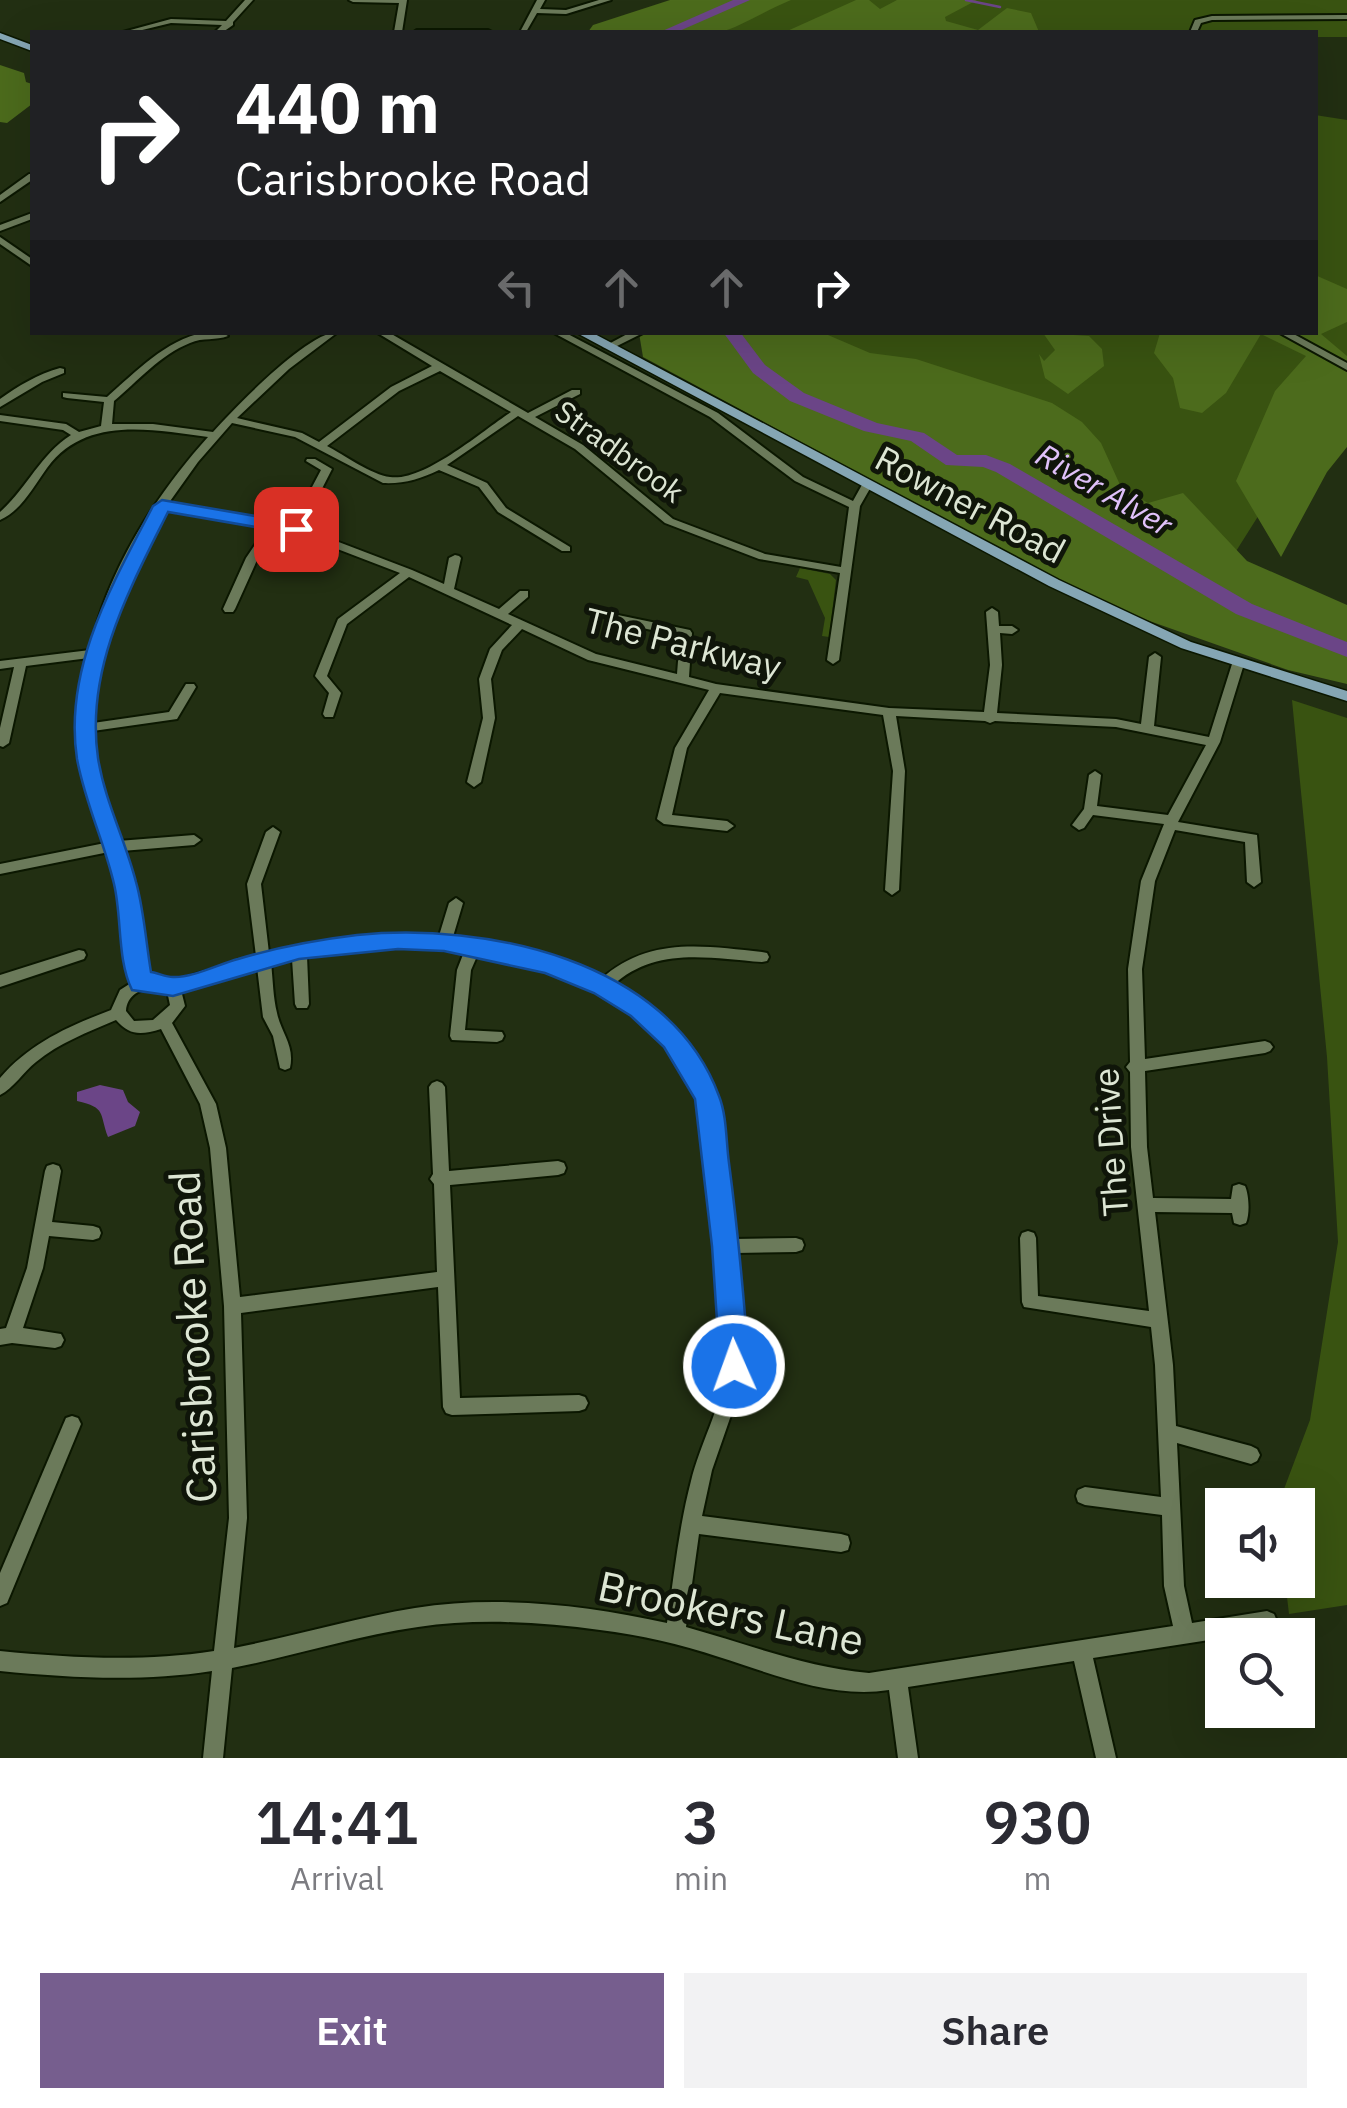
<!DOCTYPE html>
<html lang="en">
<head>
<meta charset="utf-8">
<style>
	body { margin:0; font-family:"IBM Plex Sans",sans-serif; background:#f2f2f3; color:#2b2b33; height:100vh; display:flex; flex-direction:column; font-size:38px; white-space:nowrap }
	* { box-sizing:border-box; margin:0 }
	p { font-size:32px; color:#7c7c81 }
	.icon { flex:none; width:55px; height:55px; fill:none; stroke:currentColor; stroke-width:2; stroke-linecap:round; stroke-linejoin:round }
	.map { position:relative; height:1758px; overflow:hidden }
	.sheet { display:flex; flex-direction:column; background:#fff; flex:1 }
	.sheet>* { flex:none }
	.banner { position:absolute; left:30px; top:30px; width:1288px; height:305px; border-radius:0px; box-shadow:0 10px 40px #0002; background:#202124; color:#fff; overflow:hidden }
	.fabs { position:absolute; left:1205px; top:1488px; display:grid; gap:20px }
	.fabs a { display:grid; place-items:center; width:110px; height:110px; border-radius:0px; background:#fff; box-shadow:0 10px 40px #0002; font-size:50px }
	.pin { position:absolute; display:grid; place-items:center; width:85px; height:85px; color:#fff; margin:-42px; border-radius:20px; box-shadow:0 5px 15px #0006 }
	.me { position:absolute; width:110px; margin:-55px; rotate:358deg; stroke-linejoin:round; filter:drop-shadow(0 0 8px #0008) }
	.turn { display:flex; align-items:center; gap:35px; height:210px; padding:0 40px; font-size:45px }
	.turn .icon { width:130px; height:130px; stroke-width:2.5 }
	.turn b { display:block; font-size:70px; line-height:85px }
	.lanes { display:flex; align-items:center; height:95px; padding:0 40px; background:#0003; justify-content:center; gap:50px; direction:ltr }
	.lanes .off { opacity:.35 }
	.eta { display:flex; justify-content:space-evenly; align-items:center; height:170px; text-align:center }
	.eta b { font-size:60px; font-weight:600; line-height:70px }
	.action { display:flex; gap:20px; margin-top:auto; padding:20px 40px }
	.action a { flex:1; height:115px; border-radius:0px; background:#765e8e; color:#fff; font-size:40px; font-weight:600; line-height:115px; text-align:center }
	.action a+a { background:#f2f2f3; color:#2b2b33 }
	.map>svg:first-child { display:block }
	.green { fill:#395311 }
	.forest { fill:#4c6b1c }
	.water { fill:#6b4587 }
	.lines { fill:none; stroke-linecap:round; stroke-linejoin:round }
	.stream { stroke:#6b4587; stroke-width:2.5 }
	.river { fill:#6b4587; fill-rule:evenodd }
	.minor-casing { stroke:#0b1700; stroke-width:4 }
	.major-casing { stroke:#0b1700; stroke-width:3 }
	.minor { fill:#6b7a5a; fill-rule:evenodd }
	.major { fill:#85a6b4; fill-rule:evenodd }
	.route { fill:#1a73e8; stroke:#114b97; stroke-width:2.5 }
	.labels { text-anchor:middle; stroke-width:10; stroke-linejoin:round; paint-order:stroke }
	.far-street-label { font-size:30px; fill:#dde6d4; stroke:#0f1509 }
	.far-water-label { font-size:32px; font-style:italic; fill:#e0c1fa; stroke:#0f1509 }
	.street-label { font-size:35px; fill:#dde6d4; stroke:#0f1509 }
	.near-street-label { font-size:42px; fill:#dde6d4; stroke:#0f1509 }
</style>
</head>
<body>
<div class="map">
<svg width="1347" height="1758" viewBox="0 0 1347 1758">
	<rect width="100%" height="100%" fill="#222f12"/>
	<!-- green -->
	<g class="green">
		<polygon points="713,0 1347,0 1347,37 1315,37 1315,32 621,32"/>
		<polygon points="1315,115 1347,120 1347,397 1334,396 1209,594 741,333 1315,332"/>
		<polygon points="800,568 830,574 836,580 829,637 822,636 825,618 808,580 796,577"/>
		<polygon points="1292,700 1347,718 1347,1605 1289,1614 1285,1580 1298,1580 1298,1505 1278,1505 1310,1420 1338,1242 1327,1057"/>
	</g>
	<!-- forest -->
	<g class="forest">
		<path d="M670,0H791C772,8 754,18 735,27C702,42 626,33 588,32L593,25Z"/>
		<polygon points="856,0 869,0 880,9 897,0 977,0 945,17 946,21 978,30 1007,8 1031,13 1039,32 785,32"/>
		<polygon points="0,65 24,73 26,82 32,84 32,104 7,123 0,122"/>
		<polygon points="1315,275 1347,289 1347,322 1321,334 1347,356 1347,447 1327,472 1281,557 1236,481 1275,391 1306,356 1261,334 1226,393 1202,413 1180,408 1173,378 1154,353 1160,333 1315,332"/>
		<polygon points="792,332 828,335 870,353 916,359 1052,403 1082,422 1101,443 1121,487 1148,503 1183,493 1247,561 1347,605 1347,684 1288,670 1104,605 643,357 639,333"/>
		<polygon points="1043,333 1089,336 1102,349 1104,366 1068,394 1045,378 1039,354 1044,361 1055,350"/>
	</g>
	<!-- water -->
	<path class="water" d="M100,1085L123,1090L128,1102L140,1112L135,1126L108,1137C99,1113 107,1108 77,1101V1092Z"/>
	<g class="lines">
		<!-- stream -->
		<polyline class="stream" points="966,0 1000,7"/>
		<!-- river -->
		<g class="river">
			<polygon points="733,0 750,0 677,32 660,32"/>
			<polygon points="723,332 740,332 765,365 804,393 877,423 924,433 957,455 986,455 1010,464 1252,604 1347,642 1347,657 1236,614 996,472 983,467 946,465 911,441 864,431 790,401 753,373"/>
		</g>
		<defs>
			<g id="minor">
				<polygon points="245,0 253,0 233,22 233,25 223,32 215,32 222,25 171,23 134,32 123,32 171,19 226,21"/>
				<polygon points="349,0 407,0 402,32 394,32 399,3 353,2"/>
				<polygon points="537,0 545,0 540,9 566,10 599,0 611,0 566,14 537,13 526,32 520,32"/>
				<polygon points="1347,15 1347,19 1212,20 1201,23 1197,32 1190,32 1195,20 1212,16"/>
				<polygon points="417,30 488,30 492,32 414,32"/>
				<polygon points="29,174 32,174 32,180 0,202 0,195"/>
				<polygon points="32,213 32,219 0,231 0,225"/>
				<polygon points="0,237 32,259 32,266 0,244"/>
				<path d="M205,332L223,333L228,336C216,341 203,337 190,343C160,355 138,381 114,401L112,424H153L213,432C234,409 307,332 338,332L289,369L237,418L302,433L319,442L391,387L432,366L376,332H388L528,413L572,390H580V394L535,417L583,445L673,519L765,554L841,567L849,507L795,481L710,417L552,332H564L718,413L803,477L853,501L863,483L867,482L872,485L860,506L839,660L833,664L827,660L840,573L759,559L665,523L575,449L518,416L447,465L487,483L506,508L570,547V551H562L498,512L479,487L439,470C420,479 404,484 383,483L295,437L232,423L198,462L168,504L271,521L275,520L292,525L321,470L306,461L307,459H315L332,469L302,528L412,570L444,584L449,558L455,555L459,556L461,558L454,589L499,609L520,591H528V597L508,614L596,654L677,674L680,636L614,622L612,619L618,615L690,630L692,633L689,677L716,684L889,708L984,712L990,665L986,612L992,608L998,612L999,626H1012L1018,630L1012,634L1000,633L1002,665L997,713L1116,719L1141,724L1149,657L1155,653L1161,657L1154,726L1209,737L1232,664L1238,660L1244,664L1220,742L1178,822L1257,835L1261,882L1254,887L1247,882L1245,842L1175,830L1155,881L1142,969L1145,1059L1265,1041L1270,1043L1273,1047L1270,1051L1265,1053L1145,1071L1147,1147L1153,1198L1231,1199L1233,1186L1239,1184L1245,1186C1249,1195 1250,1214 1246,1223L1240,1225L1234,1223L1232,1213L1155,1212L1173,1365L1176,1426L1251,1446L1257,1449L1260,1455L1257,1461L1251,1464L1177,1443L1184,1586L1192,1623L1267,1611L1274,1614L1277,1621L1274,1628L1267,1631L1222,1635V1638L1093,1658L1116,1758H1096L1074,1661L908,1687L918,1758H898L889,1690C831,1699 773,1674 719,1657C680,1644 640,1635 600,1630C540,1622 478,1618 418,1627C355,1636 294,1656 232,1668L223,1758H203L212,1671C142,1682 71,1678 0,1671V1651C71,1658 143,1662 214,1651L229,1518L224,1306L210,1148L200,1104L161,1029C141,1035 130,1036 116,1020C88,1032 59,1043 36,1062C23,1072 14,1088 0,1095V1078C30,1043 69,1026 111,1010L120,990L134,981L125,909L109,852L0,874V864L105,843C92,806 80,771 81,731L79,728L81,725V693L89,658L26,666L9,743L3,747L0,746V728L14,667L0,669V661L90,650C107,571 155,496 208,437C152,430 86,415 47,468C33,487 22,510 0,520V512C27,488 40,455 71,435L63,430L0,421V415L66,424L79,432L101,426L104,402L67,398L63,397V393L107,397C137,371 164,341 205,332ZM440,371L511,412C482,431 424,482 390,477C372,475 344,455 327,446L399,391ZM164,510L267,527L246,558L223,609L225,612H233L235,609L258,558L277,529L293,532L400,573L338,619L315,676L329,693L323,714L325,717H333L341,693L327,676L347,624L409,577L512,625L490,649L479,679L483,718L467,782L474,787L481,782L495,718L491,679L502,650L522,629L588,660L709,690L675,748L657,819L664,824L727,831L734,826L727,821L672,815L687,748L720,693L883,715L893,771L885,890L892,895L899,890L905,771L896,716L985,721L990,723L995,721L1116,727L1206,745L1168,815L1097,806L1101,775L1095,771L1089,775L1084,809L1072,825L1079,830L1084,828L1093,815L1164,824L1141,881L1128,969L1130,1062L1126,1067L1130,1072L1131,1147L1149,1311L1038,1296L1036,1238L1034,1233L1028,1231L1022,1233L1020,1238L1022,1302L1024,1307L1151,1327L1155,1365L1161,1497L1085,1487L1078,1490L1076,1496L1078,1502L1085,1505L1162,1515L1164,1586L1173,1626L869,1673C805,1667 747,1644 686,1627L699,1534L841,1552L848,1550L850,1543L848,1536L841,1534L702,1516L712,1470L737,1398L743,1369V1318L735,1253L796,1252L802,1250L804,1245L802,1240L796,1238L733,1239C719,1122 729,1051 612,986C655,946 708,958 762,962L767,961L769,957L767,953L762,952C703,946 648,936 600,980L522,952L474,941L452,940L463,903L456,898L449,903L438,939L372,938L304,946L299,945L293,948L269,953L261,884L280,832L273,827L266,832L247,884L256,956L173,981L155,975L148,977L139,909L122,851L194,845L201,840L194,835L118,841L96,772L93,731L177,719L196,687L194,684H186L169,712L93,723C94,647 122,573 164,510ZM372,948H422L464,952L457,970L450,1036L452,1040L497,1042L502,1040L504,1036L502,1032L465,1030L471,970L478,954C569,973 675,1009 702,1109C712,1148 712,1189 716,1229C720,1277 731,1324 725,1372C720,1410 700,1444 691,1481C679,1527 674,1575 667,1623C586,1605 497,1595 415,1608C354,1618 295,1636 234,1648L247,1518L241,1313L438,1287L443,1407L446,1413L452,1415L579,1411L585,1409L588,1403L585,1397L579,1395L460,1398L450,1185L558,1175L564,1173L566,1168L564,1163L558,1161L449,1171L445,1087L442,1083L437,1081L432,1083L429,1087L433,1174L430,1179L434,1184L437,1272L240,1297L226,1148L216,1104L172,1023L185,1006L181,990L257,967L263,1017L273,1036L280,1068L285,1070L290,1068C295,1045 281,1033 277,1013C273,997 273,980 271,963L292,959L295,1004L297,1008H307L309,1004L307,956ZM155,987L167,991L170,1005L153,1020L134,1021L126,1011C127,995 140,989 155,987Z"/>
				<polygon points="631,332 643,333 611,349 603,347"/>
				<polygon points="1278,332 1290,332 1347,363 1347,370"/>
				<path d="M60,368L64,369V373L42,382L0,407V399C18,386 38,374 60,368Z"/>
				<polygon points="79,950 84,951 86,955 84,959 0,987 0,975"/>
				<polygon points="53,1164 59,1166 61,1171 52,1222 93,1226 99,1228 101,1233 99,1238 93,1240 49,1236 43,1268 23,1328 61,1334 64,1340 61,1346 55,1348 12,1343 0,1345 0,1329 6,1328 27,1268 45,1171 47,1166"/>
				<polygon points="72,1416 78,1418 81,1424 7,1603 0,1606 0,1573 66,1418"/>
			</g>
			<g id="major">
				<polygon points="0,33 32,45 32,51 0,39"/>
				<polygon points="575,332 591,332 1059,580 1191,642 1347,691 1347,701 1181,648 1049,586"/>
			</g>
		</defs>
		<!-- minor casing -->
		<use href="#minor" class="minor-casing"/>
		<!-- major casing -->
		<use href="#major" class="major-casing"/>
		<!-- minor -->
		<use href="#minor" class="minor"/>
		<!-- major -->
		<use href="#major" class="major"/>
	</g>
	<!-- route -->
	<path class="route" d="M162,500L296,523L305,529L296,534L168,512C130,588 85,669 98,758C105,802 125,839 136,882C144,910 146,943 151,972C158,973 166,977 173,977C192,978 219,964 238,959C278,947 315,940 357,935C484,922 669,959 719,1096C727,1116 726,1142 729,1163C738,1231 744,1298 749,1366L745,1376L734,1380L724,1376L720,1366L712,1246L695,1099L664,1047L631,1016L594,993L545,973L444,951L398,949L299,959L173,996L132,990C117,960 122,917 114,884C104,841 85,803 77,759C63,668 113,583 153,506Z"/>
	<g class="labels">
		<!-- far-street labels -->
		<g class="far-street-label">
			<text transform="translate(619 452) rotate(36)" y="10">Stradbrook</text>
		</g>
		<!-- far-water labels -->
		<g class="far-water-label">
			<text transform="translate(1104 490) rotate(30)" y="11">River Alver</text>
		</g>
		<!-- street labels -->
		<g class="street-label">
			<text transform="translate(970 505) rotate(28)" y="12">Rowner Road</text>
			<text transform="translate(683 644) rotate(14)" y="12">The Parkway</text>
			<text transform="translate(1111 1142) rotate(-94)" y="12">The Drive</text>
		</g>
		<!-- near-street labels -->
		<g class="near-street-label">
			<text transform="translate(193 1337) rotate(-93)" y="15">Carisbrooke Road</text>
			<text transform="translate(731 1613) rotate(12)" y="15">Brookers Lane</text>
		</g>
	</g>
</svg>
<div class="fabs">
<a><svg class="icon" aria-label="sound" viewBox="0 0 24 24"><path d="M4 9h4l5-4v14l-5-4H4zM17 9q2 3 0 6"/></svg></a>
<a><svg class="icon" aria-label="search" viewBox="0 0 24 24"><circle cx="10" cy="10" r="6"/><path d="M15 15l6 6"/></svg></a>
</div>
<div class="pin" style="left:296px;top:529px;background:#d93025"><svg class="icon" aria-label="arrive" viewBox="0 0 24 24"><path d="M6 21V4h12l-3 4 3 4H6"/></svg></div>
<svg class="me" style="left:734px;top:1366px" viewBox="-20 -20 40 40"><circle r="17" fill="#1a73e8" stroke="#fff" stroke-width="3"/><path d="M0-11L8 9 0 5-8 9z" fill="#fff"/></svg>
<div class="banner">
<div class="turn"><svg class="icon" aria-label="right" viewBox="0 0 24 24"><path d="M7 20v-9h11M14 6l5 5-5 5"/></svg><div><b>440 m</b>Carisbrooke Road</div></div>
<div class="lanes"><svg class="icon off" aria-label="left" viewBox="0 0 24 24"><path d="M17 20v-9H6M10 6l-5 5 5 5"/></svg><svg class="icon off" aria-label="ahead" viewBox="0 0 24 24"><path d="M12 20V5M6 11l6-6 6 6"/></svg><svg class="icon off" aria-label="ahead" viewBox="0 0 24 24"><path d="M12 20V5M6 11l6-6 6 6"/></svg><svg class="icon" aria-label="right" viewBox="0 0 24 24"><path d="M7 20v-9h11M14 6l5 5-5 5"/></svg></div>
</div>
</div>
<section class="sheet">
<div class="eta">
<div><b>14:41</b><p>Arrival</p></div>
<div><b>3</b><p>min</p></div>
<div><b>930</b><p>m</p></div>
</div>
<div class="action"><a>Exit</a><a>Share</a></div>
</section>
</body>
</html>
